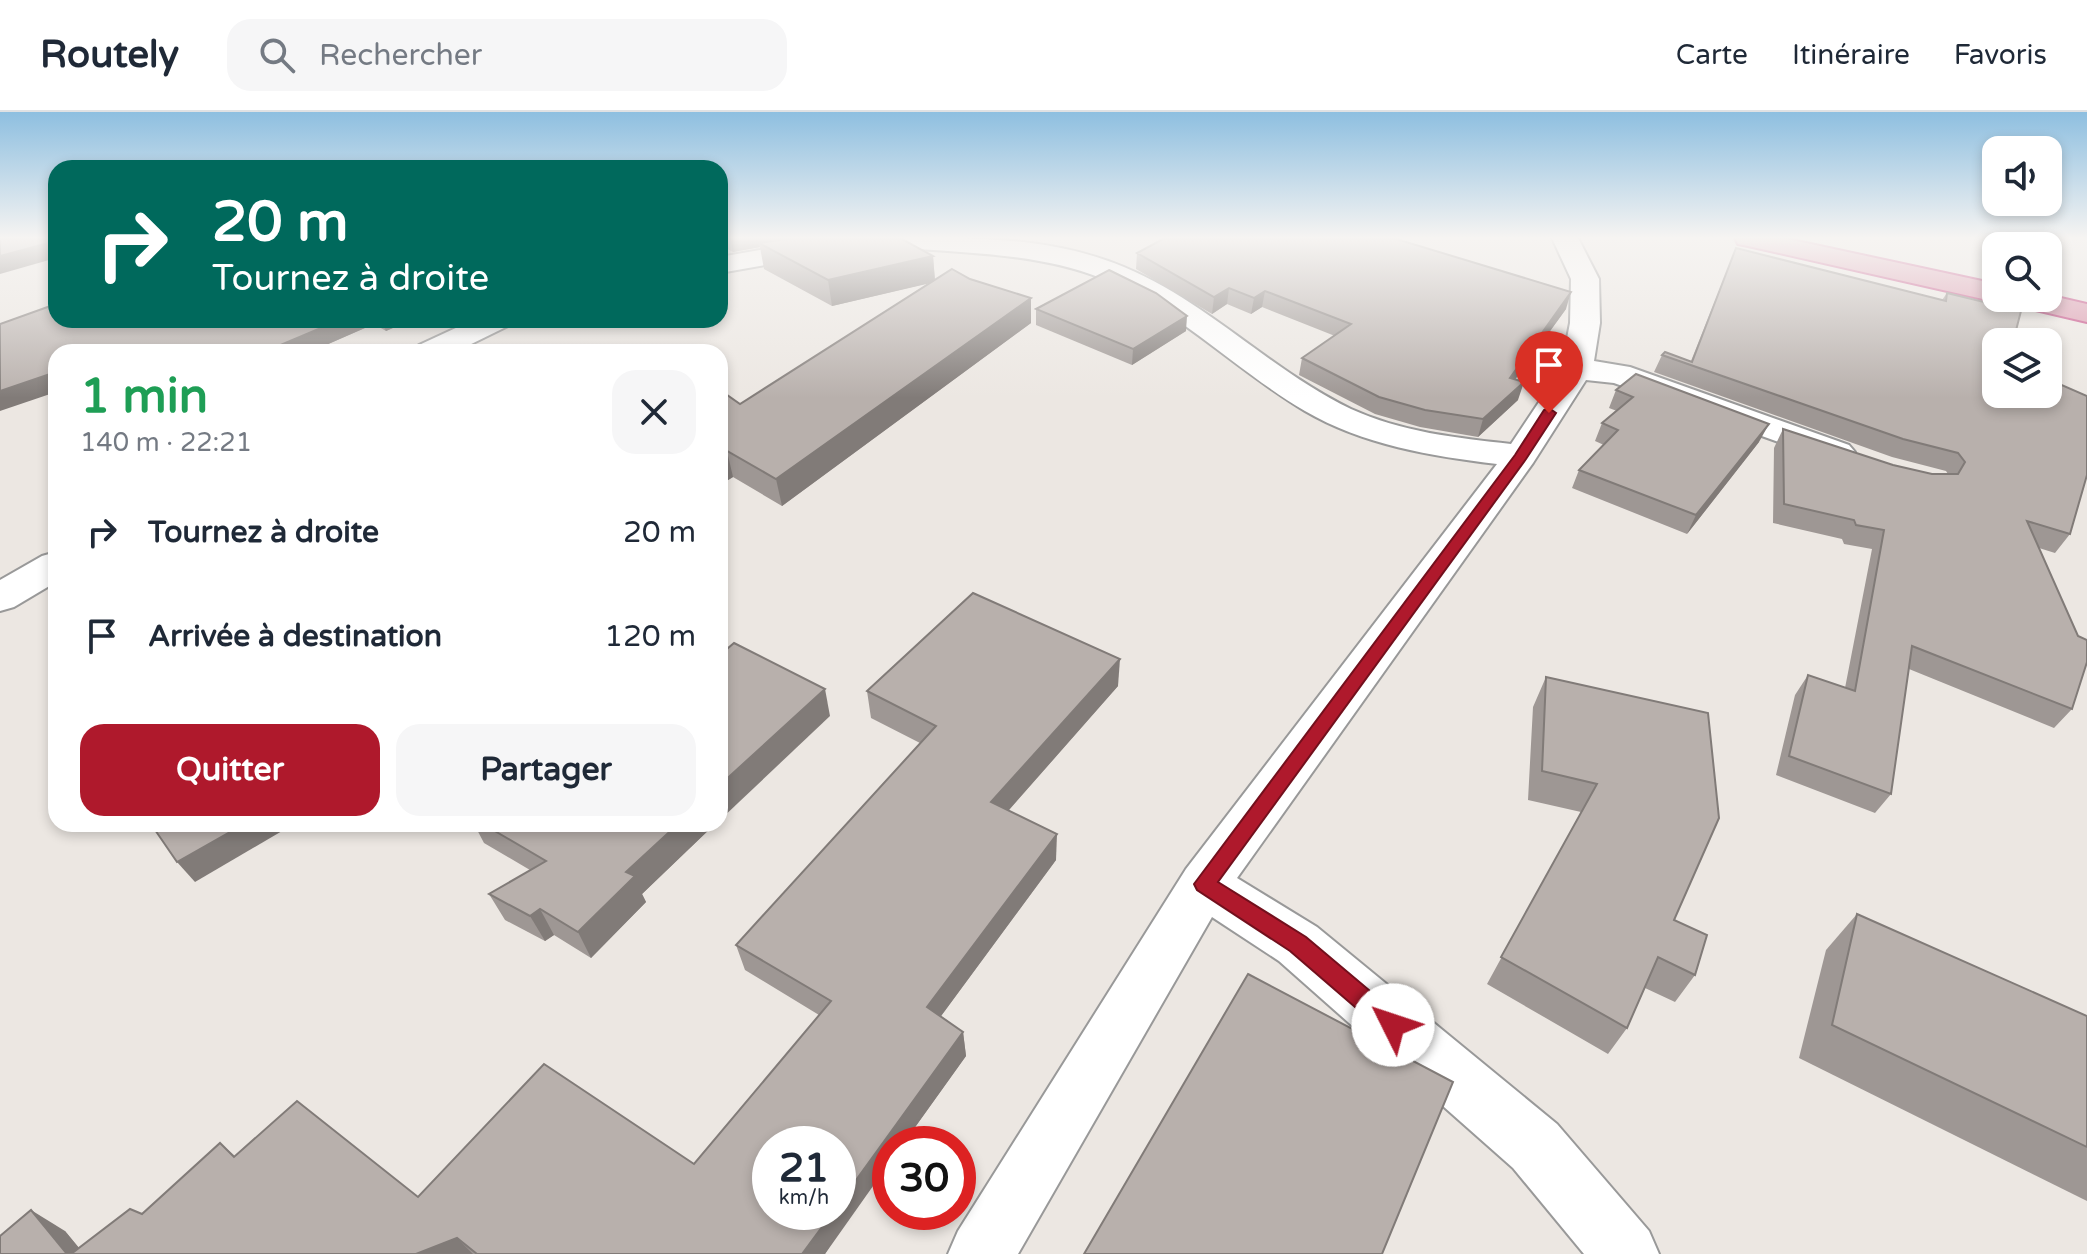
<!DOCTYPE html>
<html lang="fr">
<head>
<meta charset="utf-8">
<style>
	body { margin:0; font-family:"Varela Round",sans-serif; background:#f6f6f7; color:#1f2937; height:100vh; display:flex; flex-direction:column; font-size:30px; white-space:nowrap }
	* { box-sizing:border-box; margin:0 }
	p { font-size:26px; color:#747a83 }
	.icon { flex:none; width:44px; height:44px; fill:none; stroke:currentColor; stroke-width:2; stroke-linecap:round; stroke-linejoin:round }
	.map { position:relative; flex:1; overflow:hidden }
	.side { position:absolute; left:48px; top:232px; width:680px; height:488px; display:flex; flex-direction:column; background:#fff; border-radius:24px; box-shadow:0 4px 12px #0003 }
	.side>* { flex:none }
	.guide { position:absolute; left:48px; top:48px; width:680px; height:168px; border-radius:24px; box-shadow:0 4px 12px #0003; background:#00695c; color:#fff; overflow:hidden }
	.controls { position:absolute; left:1982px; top:24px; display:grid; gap:16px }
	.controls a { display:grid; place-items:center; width:80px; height:80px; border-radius:16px; background:#fff; box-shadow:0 4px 12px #0003; font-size:40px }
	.speed { position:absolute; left:752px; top:1014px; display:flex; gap:16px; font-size:40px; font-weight:700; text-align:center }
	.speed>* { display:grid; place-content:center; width:104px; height:104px; border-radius:50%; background:#fff; box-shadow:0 4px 12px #0003; line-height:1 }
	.speed small { font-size:20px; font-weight:400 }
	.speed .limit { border:12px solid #d22; background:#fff; color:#111 }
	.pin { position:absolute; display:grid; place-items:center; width:68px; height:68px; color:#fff; margin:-82px -34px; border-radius:50% 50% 50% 0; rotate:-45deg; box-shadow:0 0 8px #0007 }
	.pin .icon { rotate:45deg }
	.me { position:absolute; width:88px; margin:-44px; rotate:311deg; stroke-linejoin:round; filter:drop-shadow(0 0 6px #0008) }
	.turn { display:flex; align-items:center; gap:28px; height:168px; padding:0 32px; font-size:36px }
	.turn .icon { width:104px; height:104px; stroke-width:2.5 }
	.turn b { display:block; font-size:56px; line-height:68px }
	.round { display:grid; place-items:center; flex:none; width:84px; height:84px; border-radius:24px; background:#f6f6f7 }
	.overview { display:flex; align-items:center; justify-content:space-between; height:136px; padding:0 32px }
	h1 { font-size:48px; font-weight:800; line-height:60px; color:#1e9e55 }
	.cta { display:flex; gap:16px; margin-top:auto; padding:16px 32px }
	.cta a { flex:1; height:92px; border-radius:24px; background:#af192c; color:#fff; font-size:32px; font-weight:800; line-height:92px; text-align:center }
	.cta a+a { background:#f6f6f7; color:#1f2937 }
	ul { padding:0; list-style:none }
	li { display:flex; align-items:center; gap:24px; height:104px; padding:0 32px }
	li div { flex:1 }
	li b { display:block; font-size:30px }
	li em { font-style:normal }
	header { display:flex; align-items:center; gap:48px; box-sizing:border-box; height:112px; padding:0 40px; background:#fff; border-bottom:2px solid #e0e1e3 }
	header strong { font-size:38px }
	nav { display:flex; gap:44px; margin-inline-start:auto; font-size:28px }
	.search { width:560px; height:72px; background:#f6f6f7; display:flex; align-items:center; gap:20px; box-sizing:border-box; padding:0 28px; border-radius:24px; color:#747a83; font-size:30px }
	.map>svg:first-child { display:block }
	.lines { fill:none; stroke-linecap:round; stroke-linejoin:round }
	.minor-casing { stroke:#999; stroke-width:4 }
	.highway-casing { stroke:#c03979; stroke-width:4 }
	.minor { fill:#fff; fill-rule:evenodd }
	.highway { fill:#da93aa; fill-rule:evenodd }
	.wall { fill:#9e9794 }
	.shaded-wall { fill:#817b78 }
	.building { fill:#b8b0ac; stroke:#817b78; stroke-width:2 }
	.route { fill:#af192c; stroke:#72101d; stroke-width:2 }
</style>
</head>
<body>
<header>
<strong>Routely</strong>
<div class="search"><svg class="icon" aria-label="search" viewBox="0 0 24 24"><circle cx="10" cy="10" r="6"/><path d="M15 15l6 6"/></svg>Rechercher</div>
<nav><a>Carte</a><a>Itinéraire</a><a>Favoris</a></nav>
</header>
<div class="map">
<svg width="2087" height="1142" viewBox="0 0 2087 1142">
	<rect width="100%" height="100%" fill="#ece7e2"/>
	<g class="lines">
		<defs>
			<g id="minor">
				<path d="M866,126C952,126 1043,121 1124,155C1208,190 1270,258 1351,297C1401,320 1457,326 1511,332L1561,257L1570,211L1571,167L1552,126H1578L1599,167L1600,211L1594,249L1630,255L1849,333L1855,340L1849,347L1837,351L1614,271L1586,268L1533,351L1237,766L1317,815L1557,1012L1649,1119L1659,1142H1584L1513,1056L1279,849L1212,805L1018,1142H948L958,1119L1186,757L1497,352C1431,344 1363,333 1305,299C1235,258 1177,196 1101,166C1032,139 952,141 879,134L869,132Z"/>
				<polygon points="822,127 832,129 836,135 832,141 720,161 720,145"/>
				<polygon points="473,208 512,208 508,214 455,240 414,240 419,233"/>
				<polygon points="56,440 56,470 14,495 0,499 0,468 42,444"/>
			</g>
			<polygon id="highway" points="1735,126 1783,126 1996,172 1996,186 2048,183 2087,192 2087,210 2010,192 2006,187 1996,190 1748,134 1738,132"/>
		</defs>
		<!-- minor casing -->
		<use href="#minor" class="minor-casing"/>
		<!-- highway casing -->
		<use href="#highway" class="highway-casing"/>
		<!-- minor -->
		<use href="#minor" class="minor"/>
		<!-- highway -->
		<use href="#highway" class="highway"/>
	</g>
	<!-- wall -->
	<g class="wall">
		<polygon points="720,126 900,126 933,144 935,168 970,167 1031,186 1031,211 782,394 733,365 720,373 720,278 740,292 929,171 832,194 764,157 760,135 733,140 720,133"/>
		<polygon points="1736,136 1942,188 1947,181 1996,230 2070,422 2055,441 2039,436 2072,597 2054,616 1909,557 1891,682 1875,701 1776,663 1795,583 1808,563 1845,576 1872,437 1844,432 1842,427 1773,411 1774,336 1783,317 1893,353 1932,362 1948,362 1946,359 1892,345 1654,260 1662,243 1691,249"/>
		<polygon points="1137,141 1566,197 1515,267 1518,288 1478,325 1420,315 1375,302 1299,263 1302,246 1335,224 1262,195 1251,202 1227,192 1212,202 1136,157"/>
		<polygon points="1036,197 1186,219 1132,253 1036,213"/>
		<polygon points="56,208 411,208 386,219 374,212 310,240 56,240"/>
		<polygon points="1616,278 1759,330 1687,422 1572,376 1579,358 1604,333 1595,329 1602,311 1617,299 1609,296"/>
		<polygon points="1546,565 1674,808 1695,863 1675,890 1645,876 1627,916 1608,942 1487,872 1581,700 1528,688 1533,595"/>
		<polygon points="1118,574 1009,698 1056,748 941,904 963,920 966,944 903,1032 890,1032 825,1142 0,1142 65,1119 79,1136 142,1102 220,1031 235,1044 418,1085 694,1052 819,903 745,858 736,833 920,631 871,606 867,579"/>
		<polygon points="474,712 715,712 642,782 646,790 591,846 554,823 545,829 505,808 489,782 530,758 484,731"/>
		<polygon points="1857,802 2087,904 2087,1089 1799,946 1826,838"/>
	</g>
	<!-- shaded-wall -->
	<g class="shaded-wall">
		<polygon points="730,126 818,126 759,131 760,135 733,140"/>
		<polygon points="56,129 56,146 0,162 0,144"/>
		<polygon points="933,144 935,170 832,194 828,168"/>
		<polygon points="1229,176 1227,192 1212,202 1214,185"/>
		<polygon points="1265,179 1262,195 1251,202 1254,186"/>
		<polygon points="1571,180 1566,197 1504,283 1510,266"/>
		<polygon points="1031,186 1031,211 782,394 776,367"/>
		<polygon points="1187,204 1186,219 1132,253 1133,237"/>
		<polygon points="340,208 372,208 374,212 310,240 264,240"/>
		<polygon points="381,208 411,208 386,219"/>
		<polygon points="56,260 56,280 0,299 0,279"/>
		<polygon points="1524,270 1518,288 1478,325 1483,307"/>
		<polygon points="1769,312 1759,330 1687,422 1696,403"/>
		<polygon points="727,339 733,365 720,373 720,343"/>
		<polygon points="1120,547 1118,574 993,716 991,690"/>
		<polygon points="825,577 830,604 720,708 720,673"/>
		<polygon points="244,712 294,712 195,770 177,750"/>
		<polygon points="678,712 715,712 642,782 646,790 591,846 578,820 626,760"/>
		<polygon points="1057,722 1056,748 930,919 927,895"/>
		<polygon points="540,797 554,823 545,829 530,804"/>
		<polygon points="963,920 966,944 903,1032 890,1032 890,1050 825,1142 802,1142 833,1100 838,1100 838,1093"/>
		<polygon points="31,1098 65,1119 84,1142 67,1142"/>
		<polygon points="457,1126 473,1142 416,1142"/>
	</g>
	<!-- building -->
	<g class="building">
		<polygon points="0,126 56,126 56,129 0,144"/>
		<polygon points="794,126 900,126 933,144 828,168 759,131"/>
		<polygon points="1169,126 1393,126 1571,180 1510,266 1524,270 1483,307 1425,298 1379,285 1302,246 1351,212 1265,179 1254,186 1229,176 1214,185 1137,141 1163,127"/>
		<polygon points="1736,136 1946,189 1947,181 2021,199 2013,230 1996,230 1996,282 2048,282 2048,267 2087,284 2087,363 2070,422 2027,409 2078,524 2087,528 2087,550 2072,597 1912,534 1891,682 1789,644 1808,563 1855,579 1884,418 1856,413 1854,408 1784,392 1783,317 1893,353 1932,362 1958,362 1965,350 1958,341 1903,327 1662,243 1665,240 1692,250"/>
		<polygon points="952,157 970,167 1031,186 776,367 727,339 720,343 720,278 740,292"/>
		<polygon points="1109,158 1156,181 1187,204 1133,237 1036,197"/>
		<polygon points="56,192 56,208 340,208 264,240 56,240 56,260 0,279 0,212"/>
		<polygon points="1636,262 1769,312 1696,403 1579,358 1618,318 1602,311 1633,285 1616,278"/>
		<polygon points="973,481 1120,547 991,690 1057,722 927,895 963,920 838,1093 838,1032 770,1032 770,1100 833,1100 802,1142 477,1142 457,1126 416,1142 71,1142 130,1097 142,1102 220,1031 234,1045 297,989 418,1085 544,952 694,1052 831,889 736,833 936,614 867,579"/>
		<polygon points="734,531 825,577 720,673 720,543"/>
		<polygon points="1546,565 1708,601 1719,706 1674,808 1707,823 1695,863 1658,845 1627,916 1501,845 1597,672 1542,659"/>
		<polygon points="159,712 244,712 177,750 153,715"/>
		<polygon points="483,712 678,712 626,760 635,764 578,820 540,797 530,804 489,782 546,749"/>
		<polygon points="1857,802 2087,904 2087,1035 1832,913"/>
		<polygon points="1248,862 1453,970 1382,1142 1084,1142"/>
		<polygon points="31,1098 67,1142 0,1142 0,1124"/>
	</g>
	<!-- sky -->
	<linearGradient id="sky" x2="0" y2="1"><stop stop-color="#8ebfe0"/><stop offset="0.44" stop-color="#f6f4f2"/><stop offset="1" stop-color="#f6f4f2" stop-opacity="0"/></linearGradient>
	<rect width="2087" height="286" fill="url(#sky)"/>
	<!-- route -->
	<polygon class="route" points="1549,296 1556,301 1526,347 1218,770 1306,825 1401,905 1404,913 1401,920 1393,923 1384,920 1290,839 1197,778 1194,772 1515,343 1544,298"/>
</svg>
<div class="controls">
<a><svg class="icon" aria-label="sound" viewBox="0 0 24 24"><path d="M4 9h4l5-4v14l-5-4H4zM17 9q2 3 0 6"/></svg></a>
<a><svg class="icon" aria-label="search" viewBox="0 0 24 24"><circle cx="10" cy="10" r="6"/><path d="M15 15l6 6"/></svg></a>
<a><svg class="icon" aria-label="layers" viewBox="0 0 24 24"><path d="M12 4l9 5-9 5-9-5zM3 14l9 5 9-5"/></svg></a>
</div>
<div class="speed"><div>21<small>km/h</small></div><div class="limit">30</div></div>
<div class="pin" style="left:1549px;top:301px;background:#d93025"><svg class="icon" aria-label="arrive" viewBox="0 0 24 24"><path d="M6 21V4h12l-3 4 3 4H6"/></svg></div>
<svg class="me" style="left:1393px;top:913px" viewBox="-20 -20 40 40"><circle r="19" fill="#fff"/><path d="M0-13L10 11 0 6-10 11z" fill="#af192c"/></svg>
<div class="guide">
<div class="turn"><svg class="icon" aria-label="right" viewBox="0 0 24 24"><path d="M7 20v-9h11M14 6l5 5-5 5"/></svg><div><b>20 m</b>Tournez à droite</div></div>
</div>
<section class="side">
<div class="overview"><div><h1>1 min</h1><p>140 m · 22:21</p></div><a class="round"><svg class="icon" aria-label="close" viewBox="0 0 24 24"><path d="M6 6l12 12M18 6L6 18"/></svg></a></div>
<ul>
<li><svg class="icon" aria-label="right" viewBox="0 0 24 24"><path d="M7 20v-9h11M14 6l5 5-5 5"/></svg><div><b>Tournez à droite</b></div><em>20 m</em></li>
<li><svg class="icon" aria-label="arrive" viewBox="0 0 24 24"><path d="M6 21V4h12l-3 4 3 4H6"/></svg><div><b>Arrivée à destination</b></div><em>120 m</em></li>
</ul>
<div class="cta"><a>Quitter</a><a>Partager</a></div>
</section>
</div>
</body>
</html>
